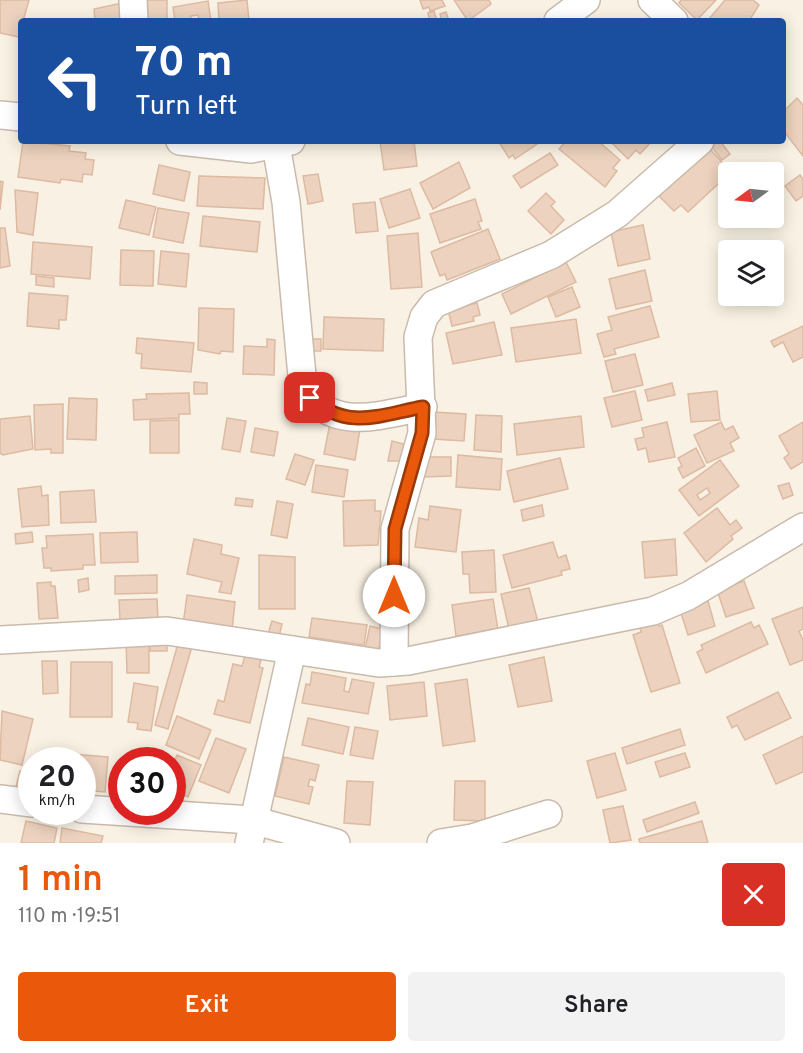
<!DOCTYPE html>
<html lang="en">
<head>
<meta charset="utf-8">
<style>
	body { margin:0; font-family:Overpass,sans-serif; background:#f2f2f2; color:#202124; height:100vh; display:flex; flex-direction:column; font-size:22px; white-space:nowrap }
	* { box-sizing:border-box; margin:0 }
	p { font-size:20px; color:#757577 }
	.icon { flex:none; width:33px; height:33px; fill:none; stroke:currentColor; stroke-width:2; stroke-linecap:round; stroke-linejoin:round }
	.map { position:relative; height:843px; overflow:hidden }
	.details { display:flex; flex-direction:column; background:#fff; flex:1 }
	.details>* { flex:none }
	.hud { position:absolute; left:18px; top:18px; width:768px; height:126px; border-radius:6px; box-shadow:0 3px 15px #0003; background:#1a4fa0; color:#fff; overflow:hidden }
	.needle { width:39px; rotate:255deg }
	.controls { position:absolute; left:718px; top:162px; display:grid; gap:12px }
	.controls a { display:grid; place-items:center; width:66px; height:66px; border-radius:6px; background:#fff; box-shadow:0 3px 15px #0003; font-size:30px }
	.speed { position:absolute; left:18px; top:747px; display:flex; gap:12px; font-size:30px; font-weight:700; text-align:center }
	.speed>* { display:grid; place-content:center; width:78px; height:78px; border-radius:50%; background:#fff; box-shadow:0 3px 15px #0003; line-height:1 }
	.speed small { font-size:15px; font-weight:400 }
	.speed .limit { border:9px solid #d22; background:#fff; color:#111 }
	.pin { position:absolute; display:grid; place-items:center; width:51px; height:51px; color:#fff; margin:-26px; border-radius:12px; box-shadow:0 3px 9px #0006 }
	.me { position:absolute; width:66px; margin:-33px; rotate:0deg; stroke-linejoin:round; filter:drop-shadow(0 0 4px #0008) }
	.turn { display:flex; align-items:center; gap:21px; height:126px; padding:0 18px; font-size:27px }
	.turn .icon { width:78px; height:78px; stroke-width:2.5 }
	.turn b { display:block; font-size:42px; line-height:51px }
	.round { display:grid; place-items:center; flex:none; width:63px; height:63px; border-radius:6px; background:#f2f2f2 }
	.headline { display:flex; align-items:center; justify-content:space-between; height:102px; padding:0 18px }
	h1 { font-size:36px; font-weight:600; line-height:45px; color:#ea580c }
	.cta { display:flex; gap:12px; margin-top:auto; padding:12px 18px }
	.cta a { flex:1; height:69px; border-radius:6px; background:#ea580c; color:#fff; font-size:24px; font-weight:600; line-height:69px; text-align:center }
	.cta a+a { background:#f2f2f2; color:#202124 }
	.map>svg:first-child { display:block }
	.building { fill:#ecd2bf; stroke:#ddbaa1; stroke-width:1.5; fill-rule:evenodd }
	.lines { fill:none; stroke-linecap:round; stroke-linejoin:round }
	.minor-casing { stroke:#c9baac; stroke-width:30 }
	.minor { stroke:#fff; stroke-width:27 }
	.route-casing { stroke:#983908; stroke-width:15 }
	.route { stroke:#ea580c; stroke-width:10 }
</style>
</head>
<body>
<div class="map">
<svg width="803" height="843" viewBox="0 0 803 843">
	<rect width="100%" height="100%" fill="#f9f2e4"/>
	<!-- building -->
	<g class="building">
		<polygon points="0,0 29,0 23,21 21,21 19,37 0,33"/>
		<polygon points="135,0 167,0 167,21 136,21"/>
		<polygon points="247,0 249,21 219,21 218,3"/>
		<polygon points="420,0 442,0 445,6 430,11 429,7 423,9"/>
		<polygon points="454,0 489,0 491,4 468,21"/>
		<polygon points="681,0 716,0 697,20 679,3"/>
		<polygon points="725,0 753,0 759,5 749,21 711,21 709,19"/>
		<polygon points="208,1 211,21 199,21 198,15 191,16 191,21 175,21 173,7"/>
		<polygon points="127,2 129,21 95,21 94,9"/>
		<polygon points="434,11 437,21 430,21 428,13"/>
		<polygon points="446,12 449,21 442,21 440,14"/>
		<polygon points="797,98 803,105 803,156 783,130 783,112"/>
		<polygon points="23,141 70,146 69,151 86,153 85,159 94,160 92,175 83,174 82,182 61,179 60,183 18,177"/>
		<polygon points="380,141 414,141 417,166 384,170"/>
		<polygon points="501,141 540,141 540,142 515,159 513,155 509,158 499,142"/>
		<polygon points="566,141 598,141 620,160 613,168 617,171 605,187 559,149"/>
		<polygon points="610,141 650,141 651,142 640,154 636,150 628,159"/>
		<polygon points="720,141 730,154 722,160 708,142"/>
		<polygon points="709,148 731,172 688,212 681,205 674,211 659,196"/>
		<polygon points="550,153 558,165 521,188 513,176"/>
		<polygon points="459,162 470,188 433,209 420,183"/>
		<polygon points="159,165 190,172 184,201 153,194"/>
		<polygon points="318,174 323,201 308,204 303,176"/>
		<polygon points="800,175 803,179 803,196 796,201 785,186"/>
		<polygon points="199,176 265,178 263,209 197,206"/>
		<polygon points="0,181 3,182 0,210"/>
		<polygon points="410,189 420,218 389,228 380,199"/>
		<polygon points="15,190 38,193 33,235 17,232"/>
		<polygon points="546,193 555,202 551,206 564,220 551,234 528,211"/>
		<polygon points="475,199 482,221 478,222 481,229 440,243 430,214"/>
		<polygon points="126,200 156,207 149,235 119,228"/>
		<polygon points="375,202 378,231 356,233 353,204"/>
		<polygon points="158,208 189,213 183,243 153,237"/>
		<polygon points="203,216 260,222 257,252 200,246"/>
		<polygon points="643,225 650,259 618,266 611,232"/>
		<polygon points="0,228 5,228 10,266 0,268"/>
		<polygon points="488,229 500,259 447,280 445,274 440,276 431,252"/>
		<polygon points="418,233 422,287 391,289 387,236"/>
		<polygon points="33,242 92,247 90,279 31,274"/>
		<polygon points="121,250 154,251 153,286 120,285"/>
		<polygon points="161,251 189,254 186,287 158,284"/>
		<polygon points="566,262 576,282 511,314 502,294"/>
		<polygon points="645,270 652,301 616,309 609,279"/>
		<polygon points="36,276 54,278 54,287 36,285"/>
		<polygon points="572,287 580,307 556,317 548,297"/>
		<polygon points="29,293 68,296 66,320 59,320 59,329 27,326"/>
		<polygon points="477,303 480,315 473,317 474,321 452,326 448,310"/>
		<polygon points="650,306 659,337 614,349 616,354 604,357 597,334 612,330 608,317"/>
		<polygon points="199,308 234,309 233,352 221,351 220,354 198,350"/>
		<polygon points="324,317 384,319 383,351 323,349"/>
		<polygon points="576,319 581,353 516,362 511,328"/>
		<polygon points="494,322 502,355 453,364 446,333"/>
		<polygon points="803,326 803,357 793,362 783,342 774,347 771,341"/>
		<polygon points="137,338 194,343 191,372 141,368 142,354 136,353"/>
		<polygon points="267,339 275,340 274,375 243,374 244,346 267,347"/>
		<rect x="302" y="339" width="19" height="12"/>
		<polygon points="635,354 643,385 613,392 605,361"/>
		<polygon points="194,382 207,383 207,394 194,394"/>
		<polygon points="672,383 675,395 648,401 645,390"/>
		<polygon points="635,391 642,420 612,427 604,398"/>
		<polygon points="717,391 720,420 691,422 688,394"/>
		<polygon points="189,393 190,414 179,414 179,418 134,420 133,400 147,399 146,394"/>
		<polygon points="69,398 97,399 96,440 67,439"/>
		<polygon points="63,404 63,453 51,453 51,449 35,450 34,405"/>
		<polygon points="434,412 466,414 464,441 433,439"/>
		<polygon points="476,415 502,416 501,452 474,450"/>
		<polygon points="30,416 33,449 3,455 0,453 0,419"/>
		<polygon points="581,416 584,447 517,455 514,424"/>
		<polygon points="227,418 246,421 240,452 222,449"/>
		<polygon points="179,420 179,453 150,453 150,421"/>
		<polygon points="667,422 675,457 649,462 646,448 638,450 635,439 644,437 642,428"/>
		<polygon points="721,422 725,430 733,426 739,438 730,443 734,451 707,463 694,435"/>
		<polygon points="803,422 803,462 791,469 784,458 789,454 779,436"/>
		<polygon points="330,423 360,429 355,460 324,454"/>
		<polygon points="255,428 278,432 274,456 251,452"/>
		<polygon points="392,441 407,445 402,461 388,461"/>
		<polygon points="696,448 705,466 683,478 678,468 682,466 678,458"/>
		<polygon points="295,454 314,460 305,485 286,479"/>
		<polygon points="458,455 502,459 500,490 456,487"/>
		<polygon points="423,457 451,457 451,476 423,477"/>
		<polygon points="560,458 568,489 514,502 507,471"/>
		<path d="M720,460L739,486L699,516L679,490ZM707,488L710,493L700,500L697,495Z"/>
		<polygon points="316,465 348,470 344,497 312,492"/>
		<polygon points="789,483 793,495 783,499 778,486"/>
		<polygon points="41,486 42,496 48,495 49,525 22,527 18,489"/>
		<polygon points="94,490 96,522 61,523 60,492"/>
		<polygon points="236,498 253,500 252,507 235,505"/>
		<polygon points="375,500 375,511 381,511 378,545 344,546 343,501"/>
		<polygon points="277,501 293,504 287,538 271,535"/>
		<polygon points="542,505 544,516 523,521 521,510"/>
		<polygon points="430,506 461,510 456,552 415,547 419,518 428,520"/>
		<polygon points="717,508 730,525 736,520 742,528 731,536 733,539 706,562 684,533"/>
		<polygon points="32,532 33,542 16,544 15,534"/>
		<polygon points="137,532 138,562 101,563 100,533"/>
		<polygon points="93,534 95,565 83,565 83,569 51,571 51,568 44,568 42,548 47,548 46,536"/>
		<polygon points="194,539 222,545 221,554 239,558 231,594 219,592 222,582 187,574"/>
		<polygon points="675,539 677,575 645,578 642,542"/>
		<polygon points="553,542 558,558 566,555 570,569 561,571 562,575 512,588 503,555"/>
		<polygon points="494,550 496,592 470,593 469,574 463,574 462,552"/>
		<polygon points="259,555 295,557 295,609 259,609"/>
		<polygon points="157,575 157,593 115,594 115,576"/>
		<polygon points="88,578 89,590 79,592 78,580"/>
		<polygon points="744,581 754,608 726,617 717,590"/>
		<polygon points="51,582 51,586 55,586 58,618 39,619 37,583"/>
		<polygon points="529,588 538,622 509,629 501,594"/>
		<polygon points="187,595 235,602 232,631 183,625"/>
		<polygon points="157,599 158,619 120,621 119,600"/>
		<polygon points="493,599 498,630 456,636 452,605"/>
		<polygon points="708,601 715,626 688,635 680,610"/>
		<polygon points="803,607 803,629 799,631 803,640 803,660 790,665 772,619"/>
		<polygon points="312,618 367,625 364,645 309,637"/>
		<polygon points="272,621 282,624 279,637 268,634"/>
		<polygon points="751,622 754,628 759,625 768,644 706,673 697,652 703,649 701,645"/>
		<polygon points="658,623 659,626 662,625 680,683 651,692 633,635 641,632 640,628"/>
		<polygon points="370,626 383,629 378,652 365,649"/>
		<rect x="150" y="639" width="17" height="12"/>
		<polygon points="126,640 149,640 149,673 127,673"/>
		<polygon points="179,640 193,643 168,729 155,725"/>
		<polygon points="245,656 261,660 259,667 263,668 250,723 214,714 218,700 224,702 233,664 242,666"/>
		<polygon points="544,657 552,701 518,707 509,665"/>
		<polygon points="42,661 57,661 58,693 43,694"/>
		<polygon points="71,662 112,662 112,717 70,717"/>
		<polygon points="312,672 346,678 344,691 349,692 352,679 374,683 368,714 302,703 306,684 310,685"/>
		<polygon points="467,679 475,741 443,746 435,684"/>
		<polygon points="424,682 427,716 390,720 387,686"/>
		<polygon points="134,683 158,687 151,731 137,729 138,723 128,722"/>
		<polygon points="778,692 791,718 745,740 737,725 732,728 727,717"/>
		<polygon points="2,711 33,719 22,765 0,760"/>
		<polygon points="177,716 211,730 199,759 166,745"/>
		<polygon points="308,718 349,727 343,754 302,745"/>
		<polygon points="355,727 378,731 373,759 350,755"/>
		<polygon points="680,729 685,745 627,764 622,748"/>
		<polygon points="803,736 803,772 776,784 763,755"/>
		<polygon points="216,738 246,749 229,793 199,781"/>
		<polygon points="615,753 626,790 597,798 587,761"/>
		<polygon points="685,753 690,767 660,777 655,762"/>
		<polygon points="72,754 108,757 105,792 82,790 82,760 71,760"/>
		<polygon points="177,755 201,765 188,797 172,790 172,767"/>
		<polygon points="284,757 319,765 315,781 310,779 308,786 313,787 309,804 275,796"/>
		<polygon points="20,771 32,774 32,790 16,787"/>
		<polygon points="347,781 373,782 370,825 344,823"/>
		<polygon points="455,781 485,781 485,821 454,820"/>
		<polygon points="695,802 699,813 647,832 643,820"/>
		<polygon points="623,806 631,840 610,843 603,810"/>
		<polygon points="26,821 57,828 54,843 21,843"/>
		<polygon points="702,821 708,843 640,843 639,839"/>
		<polygon points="62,828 103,836 101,843 60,843"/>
	</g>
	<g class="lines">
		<defs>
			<g id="minor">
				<polyline points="133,0 134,21"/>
				<polyline points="652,0 674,21"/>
				<polyline points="558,21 586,0"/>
				<polyline points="0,115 21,117"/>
				<polyline points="180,141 251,149 291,141"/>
				<path d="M276,145L286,202L303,387C331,433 380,415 423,407"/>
				<polyline points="0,640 167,631 379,663 408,661 653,611 688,596 803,527"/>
				<polyline points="394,662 395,529 422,433 418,337 424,317 434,304 551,255 617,214 700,141"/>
				<polyline points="0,799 32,803"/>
				<polyline points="82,809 252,820 336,843"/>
				<polyline points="249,843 292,650"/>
				<polyline points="441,843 472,838 548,814"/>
			</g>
		</defs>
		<!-- minor casing -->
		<use href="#minor" class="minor-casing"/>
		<!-- minor -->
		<use href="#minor" class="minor"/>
	</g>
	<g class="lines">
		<defs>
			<path id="route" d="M310,398C348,431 379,415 423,407L422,433L395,529L394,596"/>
		</defs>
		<!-- route casing -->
		<use href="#route" class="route-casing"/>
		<!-- route -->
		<use href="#route" class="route"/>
	</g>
</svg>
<div class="controls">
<a><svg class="needle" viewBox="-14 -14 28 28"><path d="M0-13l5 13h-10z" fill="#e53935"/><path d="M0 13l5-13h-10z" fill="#757577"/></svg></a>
<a><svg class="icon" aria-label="layers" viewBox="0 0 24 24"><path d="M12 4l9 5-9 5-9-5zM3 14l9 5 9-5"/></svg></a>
</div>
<div class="speed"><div>20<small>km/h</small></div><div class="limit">30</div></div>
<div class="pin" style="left:310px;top:398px;background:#d93025"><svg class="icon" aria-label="arrive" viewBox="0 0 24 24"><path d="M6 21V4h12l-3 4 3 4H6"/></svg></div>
<svg class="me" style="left:394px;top:596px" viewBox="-20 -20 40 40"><circle r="19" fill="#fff"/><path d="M0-13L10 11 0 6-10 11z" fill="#ea580c"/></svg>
<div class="hud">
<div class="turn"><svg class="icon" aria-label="left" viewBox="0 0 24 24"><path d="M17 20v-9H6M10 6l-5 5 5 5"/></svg><div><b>70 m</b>Turn left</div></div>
</div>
</div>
<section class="details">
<div class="headline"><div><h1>1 min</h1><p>110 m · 19:51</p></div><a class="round" style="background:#d93025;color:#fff"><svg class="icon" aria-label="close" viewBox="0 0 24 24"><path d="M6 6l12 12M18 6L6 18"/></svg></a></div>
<div class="cta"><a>Exit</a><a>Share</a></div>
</section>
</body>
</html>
